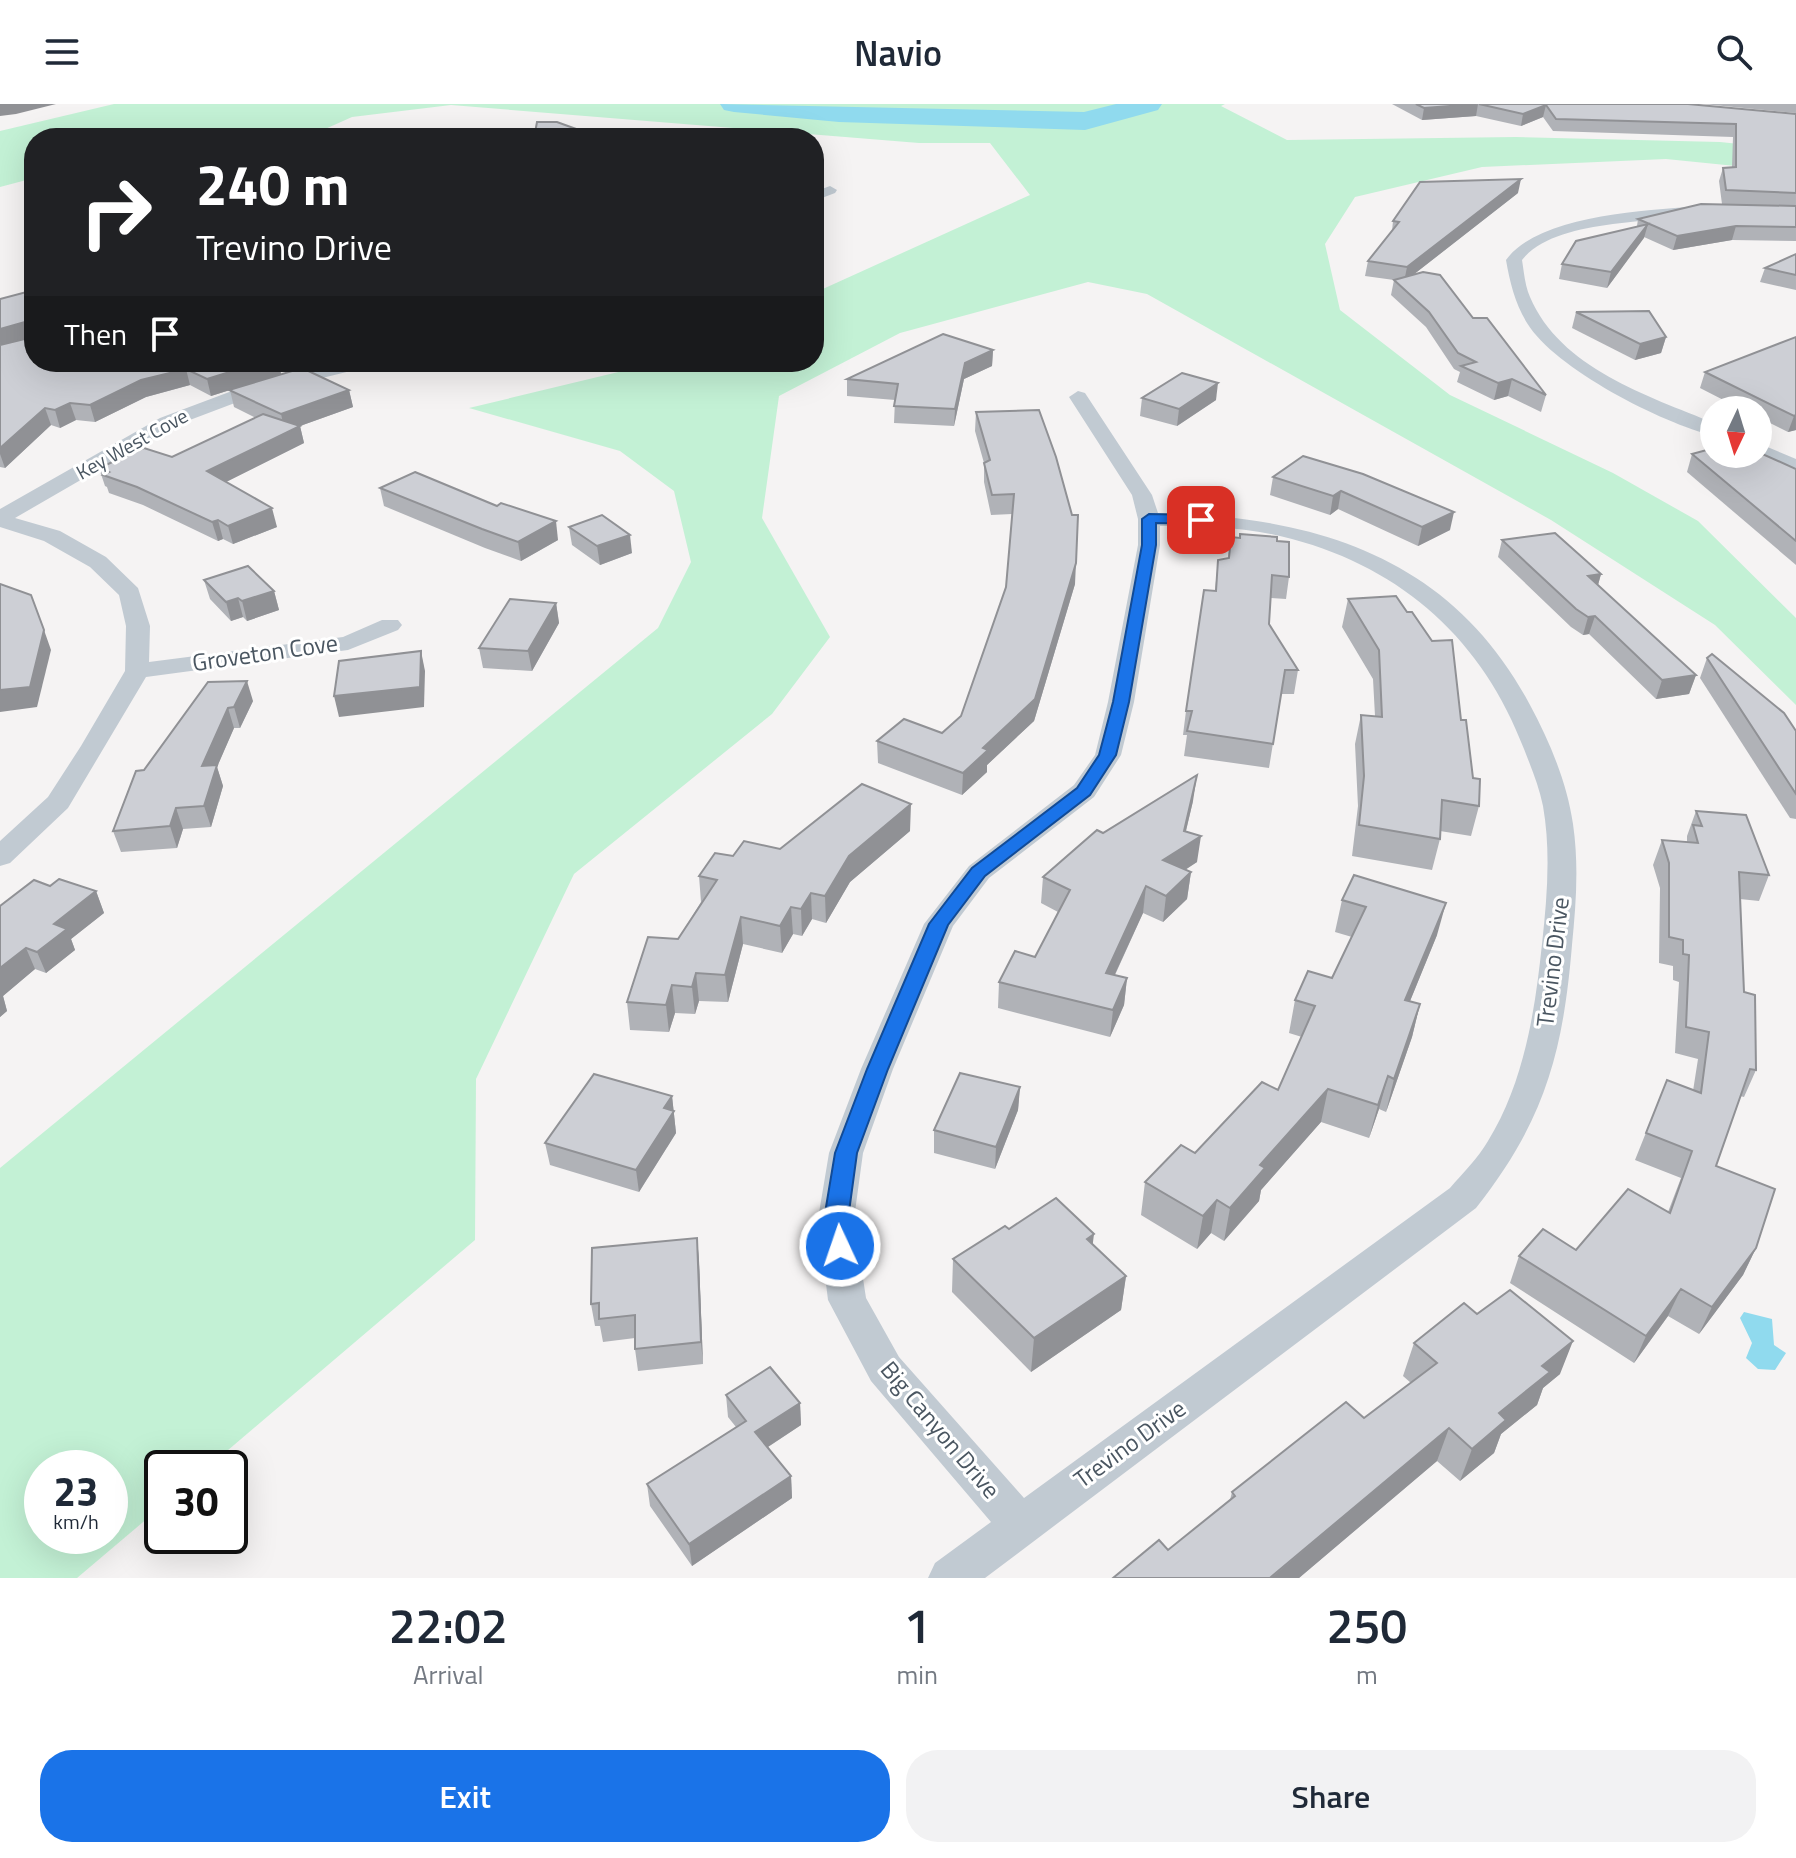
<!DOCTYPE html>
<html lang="en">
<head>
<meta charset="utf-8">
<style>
	body { margin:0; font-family:"Titillium Web",sans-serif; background:#f2f2f3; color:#1f2937; height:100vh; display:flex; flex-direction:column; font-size:30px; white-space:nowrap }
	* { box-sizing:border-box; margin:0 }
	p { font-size:26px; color:#747a83 }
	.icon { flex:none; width:44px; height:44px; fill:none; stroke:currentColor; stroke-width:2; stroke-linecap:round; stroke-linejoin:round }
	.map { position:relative; height:1474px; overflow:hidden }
	.details { display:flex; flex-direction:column; background:#fff; flex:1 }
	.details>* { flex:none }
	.hud { position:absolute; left:24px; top:24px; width:800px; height:244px; border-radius:32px; box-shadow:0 8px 32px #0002; background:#202124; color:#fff; overflow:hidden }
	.needle { width:52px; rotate:184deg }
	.buttons { position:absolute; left:1700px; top:292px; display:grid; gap:16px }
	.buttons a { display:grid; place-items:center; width:72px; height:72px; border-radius:50%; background:#fff; box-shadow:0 8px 32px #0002; font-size:40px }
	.speed { position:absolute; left:24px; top:1346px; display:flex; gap:16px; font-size:40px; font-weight:700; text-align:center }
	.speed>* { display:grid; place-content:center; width:104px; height:104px; border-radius:50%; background:#fff; box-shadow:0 8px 32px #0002; line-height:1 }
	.speed small { font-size:20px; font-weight:400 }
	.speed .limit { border:4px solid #111; border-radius:12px; background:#fff; color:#111 }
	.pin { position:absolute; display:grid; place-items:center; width:68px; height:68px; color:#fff; margin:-34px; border-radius:16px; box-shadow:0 4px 12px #0006 }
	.me { position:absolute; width:88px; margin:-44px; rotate:357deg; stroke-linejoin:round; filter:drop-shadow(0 0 6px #0008) }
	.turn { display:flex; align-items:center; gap:28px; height:168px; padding:0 40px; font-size:36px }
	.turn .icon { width:104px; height:104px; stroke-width:2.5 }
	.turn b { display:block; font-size:56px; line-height:68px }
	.then { display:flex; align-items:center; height:76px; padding:0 40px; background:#0003; gap:16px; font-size:30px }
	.eta { display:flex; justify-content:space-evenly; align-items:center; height:136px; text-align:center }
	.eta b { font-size:48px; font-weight:600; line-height:56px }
	.action { display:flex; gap:16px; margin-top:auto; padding:16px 40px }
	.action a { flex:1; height:92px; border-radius:32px; background:#1a73e8; color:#fff; font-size:32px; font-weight:600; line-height:92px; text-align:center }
	.action a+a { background:#f2f2f3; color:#1f2937 }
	header { display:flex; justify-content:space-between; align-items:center; height:104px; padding:0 40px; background:#fff; font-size:36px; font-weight:600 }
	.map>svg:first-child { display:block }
	.green { fill:#c3f1d5; fill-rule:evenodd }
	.water { fill:#90daee }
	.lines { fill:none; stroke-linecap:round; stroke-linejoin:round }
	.river { fill:#90daee; fill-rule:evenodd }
	.street { fill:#c1cad2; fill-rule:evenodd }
	.wall { fill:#b0b2b7 }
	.shaded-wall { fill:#909195 }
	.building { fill:#cdcfd5; stroke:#909195; stroke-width:2 }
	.route { fill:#1a73e8; stroke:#114b97; stroke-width:2 }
	.labels { text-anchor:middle; stroke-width:6; stroke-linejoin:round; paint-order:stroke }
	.far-street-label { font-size:20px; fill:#4a5661; stroke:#fff }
	.street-label { font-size:24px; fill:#4a5661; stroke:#fff }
</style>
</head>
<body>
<header><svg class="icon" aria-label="menu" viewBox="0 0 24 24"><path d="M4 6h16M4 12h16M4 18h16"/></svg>Navio<svg class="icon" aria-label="search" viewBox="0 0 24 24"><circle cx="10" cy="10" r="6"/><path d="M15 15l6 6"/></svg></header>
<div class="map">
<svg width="1796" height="1474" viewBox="0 0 1796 1474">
	<rect width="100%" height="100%" fill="#f5f3f3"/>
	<!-- green -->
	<path class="green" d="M114,0H1225L1221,2L1287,36L1516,33L1720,38L1796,46V68L1666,55L1482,63L1355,93L1325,140L1340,206L1450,291L1613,369L1698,417L1796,514V601L1715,521L1551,416L1147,190L1088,178L900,229L779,292L762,414L830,533L772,610L574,770L476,975L475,1136L207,1364H162V1402L77,1474H0V1064L658,524L691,458L674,387L620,347L469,304L660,258H814V189L1030,91L990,39H919L451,1L352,13L305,34H34V74L0,83V27ZM42,1364H110V1432H42Z"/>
	<!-- water -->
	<polygon class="water" points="1744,1208 1772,1215 1774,1241 1786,1249 1775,1266 1758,1265 1746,1254 1752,1239 1740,1214"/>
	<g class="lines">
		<!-- river -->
		<polygon class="river" points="720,0 1084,8 1116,0 1162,0 1158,6 1085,26 839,18 734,8 724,6"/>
		<!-- street -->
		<g class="street">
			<polygon points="830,82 837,86 835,89 814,97 814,88"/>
			<path d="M1704,102L1711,106L1709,109C1659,120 1556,113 1522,156C1524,168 1525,182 1530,193C1560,264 1648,292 1714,319V332C1662,319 1555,265 1527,219C1515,199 1510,179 1506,156C1539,110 1651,106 1704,102Z"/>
			<polygon points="343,258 374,258 371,262 261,289 174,322 15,414 60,427 106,453 138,484 150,522 149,558 343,533 382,516 398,516 402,521 398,526 348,546 146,573 68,704 10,759 0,762 0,737 48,693 81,642 125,567 126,522 119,491 90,463 44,437 0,423 0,405 160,314 248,281"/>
			<path d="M1078,287L1085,289L1152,391L1158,409C1315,412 1452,453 1530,601C1550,638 1567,679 1573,720C1579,761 1576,801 1572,841C1563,950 1544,1018 1476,1104L985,1474H928L935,1459L991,1418L871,1277L828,1196L818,1115L829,1049L861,965L924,820L969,762L1074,681L1095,651L1108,598L1138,441V415L1132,391L1069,293ZM1160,422C1204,422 1249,423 1292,435C1404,465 1483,537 1524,645C1531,663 1539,682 1543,702C1551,748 1547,794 1542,840C1535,907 1524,979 1488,1037C1478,1054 1463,1069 1450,1084L1024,1394L899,1253L866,1194L854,1115L863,1049L893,965L953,822L989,774L1094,693L1121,651L1134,598L1160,441Z"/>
			<polygon points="1758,339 1796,355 1796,368 1753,350 1758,350"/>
		</g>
	</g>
	<!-- wall -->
	<g class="wall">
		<polygon points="1392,0 1688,0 1796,10 1796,137 1732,136 1673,146 1644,133 1607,184 1559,175 1562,160 1637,122 1638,115 1765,102 1722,100 1719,77 1723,64 1732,63 1733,33 1553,27 1543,13 1521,22 1476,12 1422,16"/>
		<polygon points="1703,0 1796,0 1796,9"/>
		<polygon points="1518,89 1413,171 1473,214 1546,291 1541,308 1508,292 1494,296 1457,278 1460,268 1454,265 1426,223 1391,191 1394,176 1365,172 1368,157 1392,127 1393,117"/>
		<polygon points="1796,150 1796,186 1760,178 1765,164"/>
		<polygon points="34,186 34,258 288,258 279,261 281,270 349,286 353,303 300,322 304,339 226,378 277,423 233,440 223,435 218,437 143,401 109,389 107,383 105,382 99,364 172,353 256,314 234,303 230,286 211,292 190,281 146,293 95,318 76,316 60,324 51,321 5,364 0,363 0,195"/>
		<polygon points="1576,208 1666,233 1661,249 1635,256 1572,224"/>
		<polygon points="1796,233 1796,326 1788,328 1758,313 1758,306 1743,306 1700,284 1705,268"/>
		<polygon points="993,246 992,262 964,275 954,322 894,319 895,296 847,292 847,275"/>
		<polygon points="1142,294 1216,296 1177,322 1140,312"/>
		<polygon points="976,308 1075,480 1034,617 987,661 987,668 962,691 878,659 877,637 942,629 961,612 1006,483 1012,410 991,411 984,378 984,359 975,327"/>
		<polygon points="1692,350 1796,365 1796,461 1687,368"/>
		<polygon points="1303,352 1450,426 1418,442 1338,405 1330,411 1270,391 1273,373"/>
		<polygon points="380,384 558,436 521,457 485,444 384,402"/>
		<polygon points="569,423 632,449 600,461 572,441"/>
		<polygon points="1231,433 1277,437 1289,473 1286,495 1271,494 1269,520 1298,566 1294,590 1281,590 1269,664 1184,652 1187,631 1183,631 1186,607 1215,487 1218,456 1228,454"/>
		<polygon points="1502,436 1601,470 1598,481 1696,571 1689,590 1656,595 1589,530 1583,531 1571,523 1498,453"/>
		<polygon points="204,476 274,487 279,506 247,517 243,513 231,517 210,495"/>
		<polygon points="1348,495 1461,616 1479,702 1471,732 1440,727 1440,735 1432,766 1352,752 1358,702 1355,640 1361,611 1375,612 1373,575 1342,523"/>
		<polygon points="556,499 559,519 532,567 483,564 479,544"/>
		<polygon points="1707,554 1796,627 1796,715 1790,714 1700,574"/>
		<polygon points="208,578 253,597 240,624 234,624 217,663 223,682 211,723 183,725 177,744 121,748 113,727 144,666"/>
		<polygon points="1193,697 1186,727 1197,758 1185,766 1191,768 1187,795 1163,818 1143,809 1115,871 1127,874 1124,901 1110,933 998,904 999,878 1035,853 1058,808 1041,799 1043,773 1103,729"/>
		<polygon points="1696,707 1769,771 1759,797 1740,795 1744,888 1756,966 1744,993 1740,992 1716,1062 1756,1144 1743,1171 1699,1230 1668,1212 1634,1259 1510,1179 1519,1152 1576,1146 1668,1108 1681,1074 1635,1056 1667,976 1693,987 1698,955 1675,949 1679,878 1673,876 1673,862 1659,859 1660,784 1653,761 1662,736 1687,738 1687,732"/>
		<polygon points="910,727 850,778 826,819 812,815 802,832 793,830 782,849 743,840 728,898 699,897 695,910 675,909 669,928 630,926 627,898 678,835 701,798 699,772 733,752"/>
		<polygon points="1354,771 1437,831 1410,897 1420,900 1412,933 1386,1008 1379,1005 1369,1034 1321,1018 1261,1086 1259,1097 1224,1137 1211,1129 1197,1145 1141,1111 1145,1078 1195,1049 1278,986 1302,933 1289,929 1295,896 1332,874 1352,833 1335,828 1342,796"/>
		<polygon points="50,782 96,787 104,809 71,835 75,846 46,869 35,865 3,892 7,907 0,913 0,802"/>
		<polygon points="1020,983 1018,1006 995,1065 934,1049 934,1026"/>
		<polygon points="672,992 676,1029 639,1088 550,1061 545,1039"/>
		<polygon points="1009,1125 1093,1141 1126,1172 1121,1206 1031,1268 952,1188 953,1155"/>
		<polygon points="697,1134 699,1157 703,1260 638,1267 635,1245 635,1234 603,1238 600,1222 595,1222 591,1200"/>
		<polygon points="1477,1210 1560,1270 1543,1284 1537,1301 1501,1330 1494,1349 1460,1377 1437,1357 1299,1474 1113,1474 1168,1446 1230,1396 1232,1388 1364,1314 1411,1279 1403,1272 1414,1239"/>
		<polygon points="726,1291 800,1299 801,1321 768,1343 791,1372 792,1394 692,1462 650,1402 647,1380 736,1323 728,1313"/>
	</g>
	<!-- shaded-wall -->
	<g class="shaded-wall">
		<polygon points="0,0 56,0 16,10 0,12"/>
		<polygon points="1478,0 1476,12 1422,16 1424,4"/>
		<polygon points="1546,1 1543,13 1521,22 1523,10"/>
		<polygon points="1521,75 1518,89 1404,178 1407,163"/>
		<polygon points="1648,120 1644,134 1607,184 1611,168"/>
		<polygon points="1736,122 1732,136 1673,146 1677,132"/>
		<polygon points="28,217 33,233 0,242 0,225"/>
		<polygon points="1666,233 1661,249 1635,256 1640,240"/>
		<polygon points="993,246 992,262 964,275 954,322 955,305 965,259"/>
		<polygon points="262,258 288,258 279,261 281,270 211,292 207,275"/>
		<polygon points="186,265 190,281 146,293 95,318 90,301 141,276"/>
		<polygon points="1512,275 1508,292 1494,296 1498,279"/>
		<polygon points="1218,279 1216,296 1177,322 1179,305"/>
		<polygon points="349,286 353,303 300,322 304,339 212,385 207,367 285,328 281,310"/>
		<polygon points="70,299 76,316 60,324 55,306"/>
		<polygon points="45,304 51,321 5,364 0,350 0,344"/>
		<polygon points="1796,311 1796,326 1788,328 1794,312"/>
		<polygon points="1341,387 1338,405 1330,411 1333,392"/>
		<polygon points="272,404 277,423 233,440 228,422"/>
		<polygon points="1454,408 1450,426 1418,442 1422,423"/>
		<polygon points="218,416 223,435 218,437 212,418"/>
		<polygon points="556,417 558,436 521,457 518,438"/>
		<polygon points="630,431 632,449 600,461 597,442"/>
		<polygon points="1076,459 1075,480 1034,617 987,661 987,668 962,691 963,669 983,644"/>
		<polygon points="1601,470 1596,488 1588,472"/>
		<polygon points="274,487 279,506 247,517 242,497"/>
		<polygon points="238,494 243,513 231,517 226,498"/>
		<polygon points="556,499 559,519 532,567 528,547"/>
		<polygon points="1595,512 1589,530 1583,531 1588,513"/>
		<polygon points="44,526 51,546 37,603 0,608 0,586"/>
		<polygon points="421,547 425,567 424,603 339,613 334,592"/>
		<polygon points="1696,571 1689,590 1656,595 1662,576"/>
		<polygon points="247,577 253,597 240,624 234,603"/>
		<polygon points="228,604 234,624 217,663 223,682 211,723 204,702 202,662"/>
		<polygon points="1197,671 1193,697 1182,743 1201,732 1197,758 1160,782 1163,756 1184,727"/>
		<polygon points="911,700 910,727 850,778 826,819 825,792 849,752"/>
		<polygon points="176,704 183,725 177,744 170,722"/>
		<polygon points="1191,768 1187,795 1163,818 1166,792"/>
		<polygon points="1146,782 1143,809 1103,896 1106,869"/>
		<polygon points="96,787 104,809 71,835 75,846 46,869 37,848 54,820"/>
		<polygon points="811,789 812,815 802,832 801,805"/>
		<polygon points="1446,799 1437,831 1397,929 1405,896"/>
		<polygon points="791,803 793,830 782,849 780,822"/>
		<polygon points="741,813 743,840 728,898 725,871"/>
		<polygon points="26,844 35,865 3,892 7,907 0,913 0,864"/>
		<polygon points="696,869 699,897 695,910 692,883"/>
		<polygon points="1127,874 1124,901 1110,933 1113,906"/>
		<polygon points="672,881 675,909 669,928 666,901"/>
		<polygon points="1420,900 1412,933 1386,1008 1394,975"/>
		<polygon points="1388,972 1379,1005 1369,1034 1378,1001"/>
		<polygon points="1020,983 1018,1006 995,1065 996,1043"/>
		<polygon points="1328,985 1321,1018 1261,1086 1259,1097 1224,1137 1230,1104 1260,1061"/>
		<polygon points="672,992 676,1029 639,1088 636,1066 664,1004"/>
		<polygon points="1217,1096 1211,1129 1197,1145 1203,1112"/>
		<polygon points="1094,1130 1090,1163 1087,1135"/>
		<polygon points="697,1134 699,1157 703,1260 701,1238"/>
		<polygon points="1756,1144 1743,1171 1699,1230 1712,1203"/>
		<polygon points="1126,1172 1121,1206 1031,1268 1034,1234"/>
		<polygon points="1681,1185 1668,1212 1634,1259 1646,1232"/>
		<polygon points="1573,1237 1560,1270 1543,1284 1537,1301 1501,1330 1494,1349 1460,1377 1472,1345 1499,1309 1542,1262"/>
		<polygon points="800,1299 801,1321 757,1350 755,1328"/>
		<polygon points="1449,1324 1437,1357 1299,1474 1271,1474"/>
		<polygon points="791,1372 792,1394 692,1462 689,1440"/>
	</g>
	<!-- building -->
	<g class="building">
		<polygon points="1416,0 1476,0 1424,4"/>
		<polygon points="1479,0 1688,0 1796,10 1796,89 1726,86 1723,64 1736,63 1736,20 1556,15 1546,1 1523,10"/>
		<polygon points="537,18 557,18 601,34 534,34"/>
		<polygon points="1521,75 1407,163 1368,157 1399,118 1393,117 1420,78"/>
		<polygon points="1701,100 1796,102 1796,123 1736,122 1677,132 1638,115"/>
		<polygon points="1648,120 1611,168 1562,160 1576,137"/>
		<polygon points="1796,150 1796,171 1765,164"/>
		<polygon points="1423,168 1440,171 1473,214 1487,214 1546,291 1512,275 1498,279 1461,262 1476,258 1458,249 1429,208 1394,176"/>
		<polygon points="34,186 34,258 262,258 207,275 186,265 141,276 90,301 70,299 55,306 45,304 0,344 0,241 29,234 32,220 28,217 0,225 0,195"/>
		<polygon points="1649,207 1666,233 1640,240 1576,208"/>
		<polygon points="943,230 993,246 965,259 955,305 894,302 898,280 847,275"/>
		<polygon points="1796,233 1796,311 1794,312 1705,268"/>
		<polygon points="302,264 349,286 281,310 229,286"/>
		<polygon points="1182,269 1218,279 1179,305 1142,294"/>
		<polygon points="1039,306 1056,353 1072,411 1078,411 1076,459 1035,595 983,644 988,646 963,669 877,637 904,615 942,629 961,612 1006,483 1014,390 992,391 984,359 990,356 976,308"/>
		<polygon points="263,310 300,322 207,367 272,404 228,422 218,416 212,418 137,383 103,371 109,368 99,364 144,344 172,353"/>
		<polygon points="1714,344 1714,350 1758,350 1758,348 1796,365 1796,437 1692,350"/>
		<polygon points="1303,352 1363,370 1454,408 1422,423 1341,387 1333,392 1273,373"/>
		<polygon points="415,368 497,402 501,399 556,417 518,438 482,425 380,384"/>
		<polygon points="602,411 630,431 597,442 569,423"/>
		<polygon points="1555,429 1601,470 1588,472 1696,571 1662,576 1595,512 1588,513 1576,505 1502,436"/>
		<polygon points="1240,430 1277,433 1277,437 1289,438 1289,473 1272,471 1269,520 1298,566 1285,566 1273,640 1187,627 1192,607 1186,607 1204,486 1216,487 1218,456 1229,454 1231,433 1240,434"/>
		<polygon points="248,462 274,487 242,497 238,494 226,498 204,476"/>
		<polygon points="0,480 31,491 44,526 30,583 0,586"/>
		<polygon points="1396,492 1407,508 1412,508 1432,537 1452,536 1461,616 1466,616 1473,674 1480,675 1479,702 1442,696 1440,735 1359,721 1364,672 1361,611 1382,613 1379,546 1348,495"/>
		<polygon points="510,495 556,499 528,547 479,544"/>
		<polygon points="421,547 420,583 334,592 339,557"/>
		<polygon points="1712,550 1784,609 1796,627 1796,690 1707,554"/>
		<polygon points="247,577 234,603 228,604 202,662 217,661 204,702 176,704 170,722 113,727 136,667 144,666 208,578"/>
		<polygon points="1197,671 1184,727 1201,732 1163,756 1191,768 1166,792 1146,782 1106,869 1127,874 1113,906 999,878 1015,847 1035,853 1070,786 1043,773 1097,726 1103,729"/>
		<polygon points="862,680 911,700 849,752 825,792 811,789 801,805 791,803 780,822 741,813 725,871 696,869 692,883 672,881 666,901 627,898 648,833 678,835 717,776 699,772 715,749 733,752 744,737 780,745"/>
		<polygon points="1696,707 1746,711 1769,771 1739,768 1744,888 1755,891 1756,966 1750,965 1716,1062 1775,1085 1756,1144 1712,1203 1681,1185 1646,1232 1519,1152 1543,1125 1576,1146 1628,1085 1670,1109 1692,1047 1646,1029 1667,976 1701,989 1709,928 1686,923 1689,851 1683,850 1683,836 1669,833 1669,759 1662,736 1698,739 1693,721 1702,722"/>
		<polygon points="1354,771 1446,799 1405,896 1420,900 1394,975 1388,972 1378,1001 1328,985 1260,1061 1265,1064 1230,1104 1217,1096 1203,1112 1145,1078 1181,1041 1195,1049 1262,978 1278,986 1315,902 1295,896 1308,867 1332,874 1366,803 1342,796"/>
		<polygon points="59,775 96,787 54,820 67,825 37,848 26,844 0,864 0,802 34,776 50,782"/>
		<polygon points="960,969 1020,983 996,1043 934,1026"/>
		<polygon points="594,970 672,992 664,1004 674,1007 636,1066 545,1039"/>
		<polygon points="1056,1094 1094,1130 1087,1135 1126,1172 1034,1234 953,1155 1005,1122 1009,1125"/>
		<polygon points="697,1134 701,1238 635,1245 635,1211 599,1215 599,1199 591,1200 592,1144"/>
		<polygon points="1510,1186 1573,1237 1542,1262 1550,1268 1499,1309 1506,1316 1472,1345 1449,1324 1271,1473 1272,1474 1113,1474 1159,1436 1168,1446 1235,1392 1232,1388 1346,1298 1364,1314 1437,1259 1414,1239 1464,1199 1477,1210"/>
		<polygon points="770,1263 800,1299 755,1328 791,1372 689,1440 647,1380 746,1317 726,1291"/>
	</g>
	<!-- route -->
	<polygon class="route" points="1149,410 1201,411 1208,416 1201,420 1156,419 1156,441 1129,598 1116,651 1090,691 985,772 948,821 888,965 857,1049 848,1115 852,1142 848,1149 840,1152 831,1149 824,1115 835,1049 867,965 929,820 972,764 1077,684 1099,651 1113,598 1142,441 1142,415"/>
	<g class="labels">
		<!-- far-street labels -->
		<g class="far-street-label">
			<text transform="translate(132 340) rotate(-29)" y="7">Key West Cove</text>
		</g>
		<!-- street labels -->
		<g class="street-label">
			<text transform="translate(265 549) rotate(-8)" y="8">Groveton Cove</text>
			<text transform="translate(1553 858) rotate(-83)" y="8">Trevino Drive</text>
			<text transform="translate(940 1326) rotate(50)" y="8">Big Canyon Drive</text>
			<text transform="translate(1130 1340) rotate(-36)" y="8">Trevino Drive</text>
		</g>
	</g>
</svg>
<div class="buttons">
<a><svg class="needle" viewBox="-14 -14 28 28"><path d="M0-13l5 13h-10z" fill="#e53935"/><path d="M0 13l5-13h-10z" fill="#747a83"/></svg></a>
</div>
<div class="speed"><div>23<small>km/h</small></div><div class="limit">30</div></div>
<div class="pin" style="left:1201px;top:416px;background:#d93025"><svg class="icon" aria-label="arrive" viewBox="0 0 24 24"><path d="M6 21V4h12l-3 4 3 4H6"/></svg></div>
<svg class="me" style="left:840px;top:1142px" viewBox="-20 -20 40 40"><circle r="17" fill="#1a73e8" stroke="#fff" stroke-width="3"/><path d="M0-11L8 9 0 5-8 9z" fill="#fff"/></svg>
<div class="hud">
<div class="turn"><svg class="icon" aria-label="right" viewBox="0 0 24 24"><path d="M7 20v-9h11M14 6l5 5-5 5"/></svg><div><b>240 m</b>Trevino Drive</div></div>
<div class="then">Then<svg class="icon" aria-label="arrive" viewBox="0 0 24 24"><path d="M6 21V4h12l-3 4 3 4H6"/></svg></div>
</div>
</div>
<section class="details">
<div class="eta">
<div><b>22:02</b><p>Arrival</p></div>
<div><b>1</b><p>min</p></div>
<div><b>250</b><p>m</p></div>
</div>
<div class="action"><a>Exit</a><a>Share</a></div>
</section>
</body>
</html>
